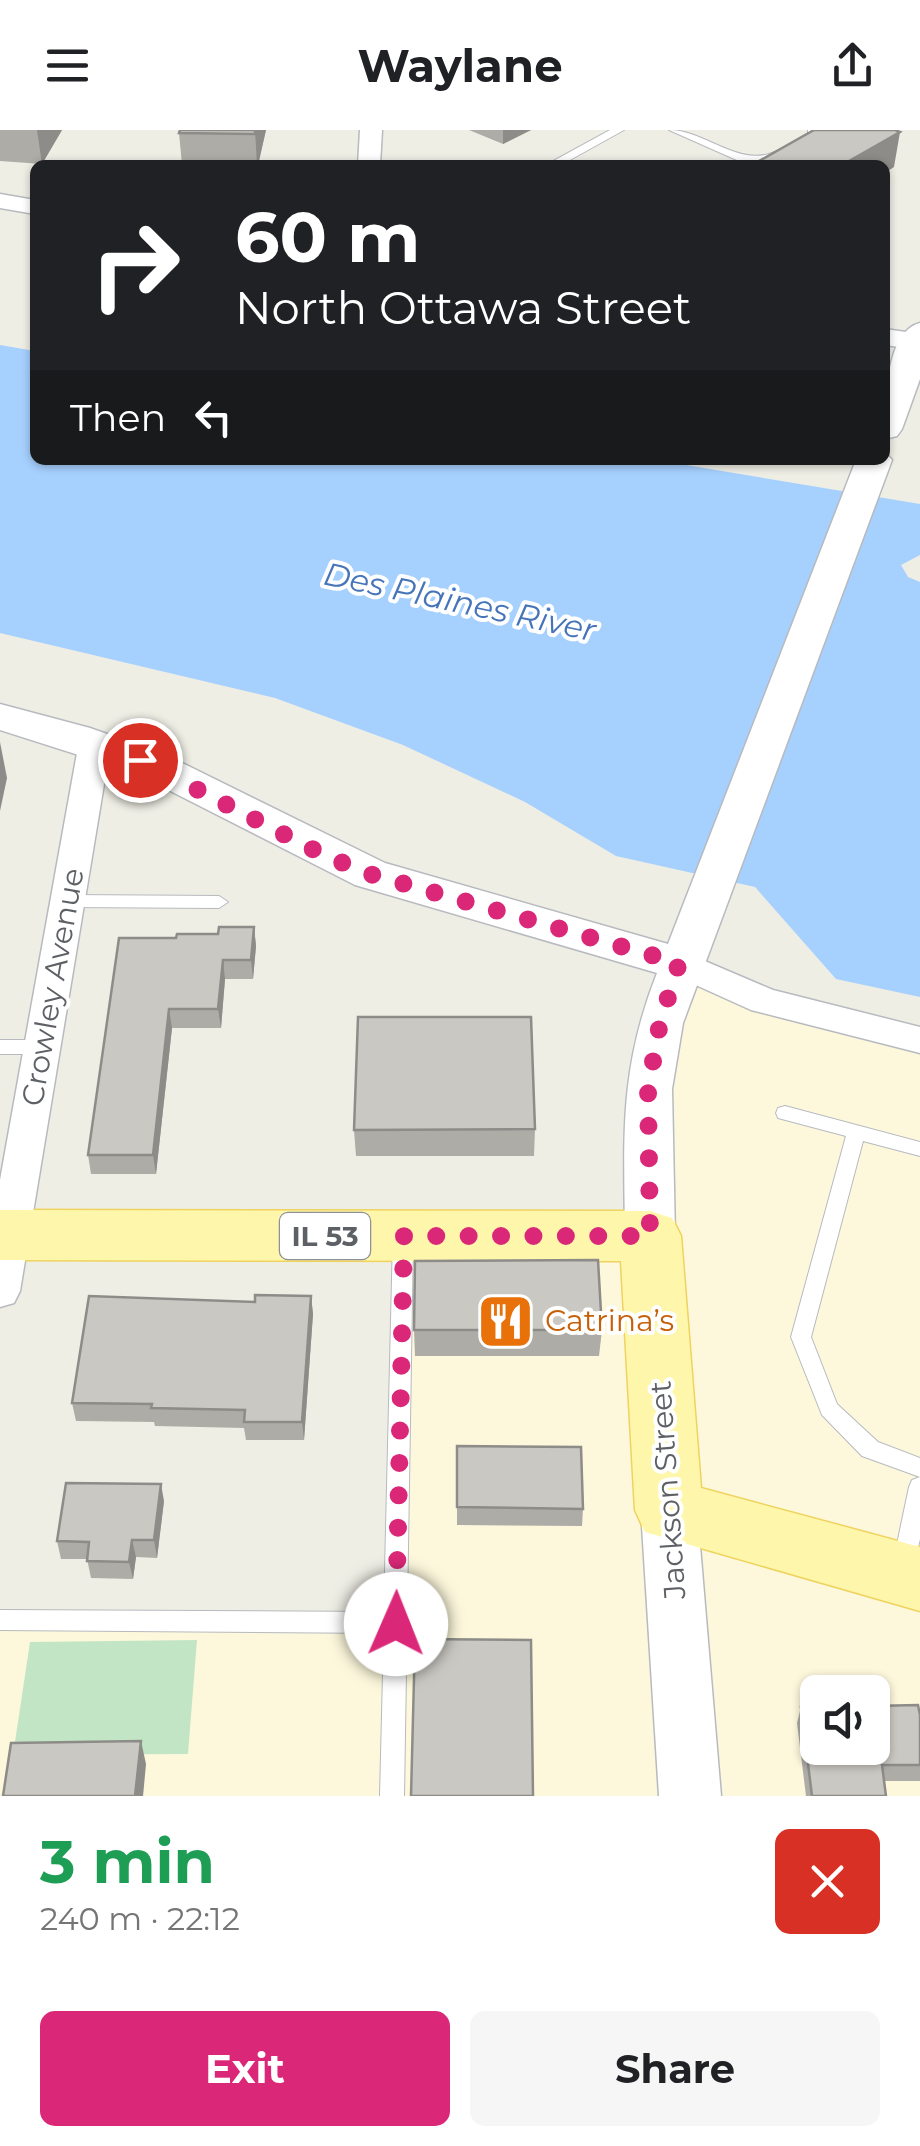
<!DOCTYPE html>
<html lang="en">
<head>
<meta charset="utf-8">
<style>
	body { margin:0; font-family:Montserrat,sans-serif; background:#f6f6f6; color:#202124; height:100vh; display:flex; flex-direction:column; font-size:38px; white-space:nowrap }
	* { box-sizing:border-box; margin:0 }
	p { font-size:32px; color:#757577 }
	.icon { flex:none; width:55px; height:55px; fill:none; stroke:currentColor; stroke-width:2; stroke-linecap:round; stroke-linejoin:round }
	.map { position:relative; height:1666px; overflow:hidden }
	.side { display:flex; flex-direction:column; background:#fff; flex:1 }
	.side>* { flex:none }
	.top-card { position:absolute; left:30px; top:30px; width:860px; height:305px; border-radius:15px; box-shadow:0 2px 8px #0004; background:#202124; color:#fff; overflow:hidden }
	.tools { position:absolute; left:800px; top:1545px; display:grid; gap:20px }
	.tools a { display:grid; place-items:center; width:90px; height:90px; border-radius:15px; background:#fff; box-shadow:0 2px 8px #0004; font-size:50px }
	.pin { position:absolute; display:grid; place-items:center; width:85px; height:85px; color:#fff; margin:-42px; border:5px solid #fff; border-radius:50%; box-shadow:0 2px 10px #0007 }
	.me { position:absolute; width:110px; margin:-55px; rotate:1deg; stroke-linejoin:round; filter:drop-shadow(0 0 8px #0008) }
	.turn { display:flex; align-items:center; gap:35px; height:210px; padding:0 40px; font-size:45px }
	.turn .icon { width:130px; height:130px; stroke-width:2.5 }
	.turn b { display:block; font-size:70px; line-height:85px }
	.then { display:flex; align-items:center; height:95px; padding:0 40px; background:#0003; gap:20px; font-size:38px }
	.round { display:grid; place-items:center; flex:none; width:105px; height:105px; border-radius:15px; background:#f6f6f6 }
	.summary { display:flex; align-items:center; justify-content:space-between; height:170px; padding:0 40px }
	h1 { font-size:60px; font-weight:700; line-height:75px; color:#1e9e55 }
	.action { display:flex; gap:20px; margin-top:auto; padding:20px 40px }
	.action a { flex:1; height:115px; border-radius:15px; background:#db2777; color:#fff; font-size:40px; font-weight:700; line-height:115px; text-align:center }
	.action a+a { background:#f6f6f6; color:#202124 }
	header { display:flex; justify-content:space-between; align-items:center; height:130px; padding:0 40px; background:#fff; font-size:45px; font-weight:700 }
	.map>svg:first-child { display:block }
	.commercial { fill:#fdf8dc; fill-rule:evenodd }
	.green { fill:#c2e6c5 }
	.water { fill:#a6d0fe }
	.lines { fill:none; stroke-linecap:round; stroke-linejoin:round }
	.service-casing { stroke:#b7babf; stroke-width:2 }
	.minor-casing { stroke:#b7babf; stroke-width:3 }
	.tertiary-casing { stroke:#b7babf; stroke-width:3 }
	.primary-casing { stroke:#efd35e; stroke-width:3 }
	.service { fill:#fff; fill-rule:evenodd }
	.minor { fill:#fff; fill-rule:evenodd }
	.tertiary { fill:#fff; fill-rule:evenodd }
	.primary { fill:#fef7ab; fill-rule:evenodd }
	.wall { fill:#aeaca7 }
	.shaded-wall { fill:#8d8c88 }
	.building { fill:#cac8c2; stroke:#8d8c88; stroke-width:2.5 }
	.route { stroke:#db2777; stroke-width:18; stroke-dasharray:0 32.4 }
	.labels { text-anchor:middle; stroke-width:8; stroke-linejoin:round; paint-order:stroke }
	.shield { fill:#fff; stroke:#8e9093; stroke-width:2.5 }
	.shield-label { font-size:28px; font-weight:bold; fill:#5d6065 }
	.street-label { font-size:30px; fill:#5d6065; stroke:#fff }
	.food-label { font-size:30px; fill:#c56008; stroke:#fff; text-anchor:start }
	.water-label { font-size:32px; font-style:italic; fill:#4574b9; stroke:#fff }
</style>
</head>
<body>
<header><svg class="icon" aria-label="menu" viewBox="0 0 24 24"><path d="M4 6h16M4 12h16M4 18h16"/></svg>Waylane<svg class="icon" aria-label="share" viewBox="0 0 24 24"><path d="M12 15V3M7 8l5-5 5 5M5 13v7h14v-7"/></svg></header>
<div class="map">
<svg width="920" height="1666" viewBox="0 0 920 1666">
	<rect width="100%" height="100%" fill="#efeee5"/>
	<!-- commercial -->
	<g class="commercial">
		<polygon points="681,836 920,913 920,1448 680,1379 656,1107"/>
		<polygon points="406,1107 649,1108 691,1666 0,1666 0,1489 398,1488"/>
		<path d="M681,1383L920,1453V1666H699ZM818,1562H872V1618H818Z"/>
	</g>
	<!-- green -->
	<polygon class="green" points="197,1510 188,1624 13,1625 30,1512"/>
	<!-- water -->
	<polygon class="water" points="0,215 35,221 35,330 656,330 920,374 920,425 901,435 908,447 920,452 920,867 836,849 755,757 616,726 525,672 403,615 275,568 0,503"/>
	<g class="lines">
		<defs>
			<g id="service">
				<polygon points="610,0 624,0 561,35 546,35"/>
				<path d="M669,0C704,0 737,36 772,23C784,19 797,10 808,4V0H820V5L776,30L741,35L739,31Z"/>
				<polygon points="492,32 515,32 521,35 486,35"/>
				<polygon points="68,765 219,766 228,772 219,778 68,777 59,771"/>
				<polygon points="0,910 43,910 49,912 52,917 49,922 43,924 0,924"/>
				<polygon points="785,976 920,1012 920,1026 863,1011 811,1207 837,1274 878,1312 920,1328 920,1347 862,1326 822,1285 791,1207 846,1006 778,988 776,983 778,978"/>
				<polygon points="403,1099 410,1101 413,1107 404,1666 380,1666 384,1503 0,1500 0,1480 384,1482 393,1107 396,1101"/>
				<polygon points="920,1347 920,1409 912,1440 904,1443 896,1440 893,1433 909,1357 912,1350"/>
			</g>
			<g id="minor">
				<polygon points="360,0 382,0 380,35 358,35"/>
				<polygon points="0,64 35,70 35,84 0,78"/>
				<polygon points="885,199 920,204 920,220 885,215"/>
				<polygon points="95,602 106,605 111,612 20,1161 14,1173 0,1177 0,1050 79,612 84,605"/>
				<polygon points="679,820 773,860 920,897 920,923 751,880 667,842 662,833 667,824"/>
			</g>
			<g id="tertiary">
				<path d="M920,193V249L902,299L897,306L885,309C885,279 884,202 920,193Z"/>
				<path d="M885,322L892,330L683,893L672,959L675,1106L668,1120L650,1126L632,1120L625,1106C624,1005 619,940 657,843L355,755L135,643L0,600V574L90,598L164,624L385,733L668,814L856,330H885Z"/>
				<polygon points="669,1355 689,1362 697,1380 721,1666 659,1666 641,1380 649,1362"/>
			</g>
			<polygon id="primary" points="0,1080 650,1081 672,1088 681,1106 701,1358 920,1417 920,1481 645,1402 635,1380 621,1131 0,1130"/>
		</defs>
		<!-- service casing -->
		<use href="#service" class="service-casing"/>
		<!-- minor casing -->
		<use href="#minor" class="minor-casing"/>
		<!-- tertiary casing -->
		<use href="#tertiary" class="tertiary-casing"/>
		<!-- primary casing -->
		<use href="#primary" class="primary-casing"/>
		<!-- service -->
		<use href="#service" class="service"/>
		<!-- minor -->
		<use href="#minor" class="minor"/>
		<!-- tertiary -->
		<use href="#tertiary" class="tertiary"/>
		<!-- primary -->
		<use href="#primary" class="primary"/>
	</g>
	<!-- wall -->
	<g class="wall">
		<polygon points="0,0 62,0 42,34 0,31"/>
		<polygon points="266,0 258,35 182,35 179,3"/>
		<polygon points="469,0 531,0 503,14"/>
		<polygon points="254,797 256,816 253,849 225,849 221,898 172,898 156,1044 91,1044 88,1025 176,808 218,804"/>
		<polygon points="535,999 534,1026 356,1026 354,1000"/>
		<polygon points="311,1166 313,1184 304,1310 246,1310 244,1298 155,1296 154,1292 76,1291 72,1273 255,1172"/>
		<polygon points="414,1200 602,1200 599,1226 415,1226"/>
		<polygon points="457,1316 583,1379 582,1396 457,1395"/>
		<polygon points="164,1371 157,1428 136,1427 133,1449 91,1448 87,1429 61,1429 57,1411"/>
		<polygon points="801,1577 920,1585 920,1651 884,1651 886,1666 806,1666 797,1593"/>
	</g>
	<!-- shaded-wall -->
	<g class="shaded-wall">
		<polygon points="37,0 62,0 42,34"/>
		<polygon points="255,0 266,0 258,35 257,35"/>
		<polygon points="503,0 531,0 503,14"/>
		<polygon points="900,2 894,37 885,43 885,35 842,35"/>
		<polygon points="0,612 7,648 0,681"/>
		<polygon points="254,797 256,816 253,849 251,830"/>
		<polygon points="223,830 225,849 221,898 218,879"/>
		<polygon points="169,879 172,898 156,1044 153,1025"/>
		<polygon points="311,1166 313,1184 304,1310 302,1292"/>
		<polygon points="161,1354 164,1371 157,1428 154,1410"/>
		<polygon points="132,1410 136,1427 133,1449 129,1432"/>
		<polygon points="141,1611 146,1634 143,1666 135,1666"/>
	</g>
	<!-- building -->
	<g class="building">
		<polygon points="180,0 255,0 255,4 179,3"/>
		<polygon points="814,0 895,0 900,2 842,35 752,35"/>
		<polygon points="219,797 254,797 251,830 223,830 218,879 169,879 153,1025 88,1025 119,808 176,808 177,804 218,804"/>
		<polygon points="358,887 531,887 535,999 354,1000"/>
		<polygon points="598,1130 602,1200 414,1200 415,1131"/>
		<polygon points="255,1165 311,1166 302,1292 244,1292 245,1280 151,1278 152,1274 72,1273 89,1166 255,1172"/>
		<polygon points="457,1316 581,1317 583,1379 457,1377"/>
		<polygon points="66,1353 161,1354 154,1410 132,1410 129,1432 87,1431 89,1412 57,1411"/>
		<polygon points="415,1509 531,1510 533,1666 411,1666"/>
		<polygon points="918,1575 920,1585 920,1635 882,1635 886,1666 812,1666 801,1577 818,1576 818,1618 872,1618 872,1576"/>
		<polygon points="141,1611 135,1666 3,1666 11,1613"/>
	</g>
	<g class="lines">
		<!-- route -->
		<polyline class="route" points="140,630 324,725 370,744 679,833 660,893 648,959 650,1106 404,1106 396,1494"/>
	</g>
	<!-- icons -->
	<defs>
		<symbol id="restaurant-square" viewBox="-11 -11 22 22"><rect x="-9" y="-9" width="18" height="18" rx="4" fill="#e8710a" stroke="#fff"/><path d="M-5-6h1v4h1v-4h1v4h1v-4h1v5L-1.5 .5V6h-2V.5L-5-1ZM5-6V6H3V1.5H1.5Q1.5-4 5-6Z" fill="#fff"/></symbol>
	</defs>
	<g fill-rule="evenodd">
		<use href="#restaurant-square" x="474" y="1160" width="63" height="63"/>
	</g>
	<g class="labels">
		<!-- shield labels -->
		<rect class="shield" x="280" y="1083" width="90" height="46" rx="8"/>
		<g class="shield-label">
			<text x="325" y="1116">IL 53</text>
		</g>
		<!-- street labels -->
		<g class="street-label">
			<text transform="translate(53 857) rotate(-80)" y="10">Crowley Avenue</text>
			<text transform="translate(668 1360) rotate(-94)" y="10">Jackson Street</text>
		</g>
		<!-- food labels -->
		<g class="food-label">
			<text x="545" y="1201">Catrina’s</text>
		</g>
		<!-- water labels -->
		<g class="water-label">
			<text transform="translate(460 472) rotate(12)" y="11">Des Plaines River</text>
		</g>
	</g>
</svg>
<div class="tools">
<a><svg class="icon" aria-label="sound" viewBox="0 0 24 24"><path d="M4 9h4l5-4v14l-5-4H4zM17 9q2 3 0 6"/></svg></a>
</div>
<div class="pin" style="left:140px;top:630px;background:#d93025"><svg class="icon" aria-label="arrive" viewBox="0 0 24 24"><path d="M6 21V4h12l-3 4 3 4H6"/></svg></div>
<svg class="me" style="left:396px;top:1494px" viewBox="-20 -20 40 40"><circle r="19" fill="#fff"/><path d="M0-13L10 11 0 6-10 11z" fill="#db2777"/></svg>
<div class="top-card">
<div class="turn"><svg class="icon" aria-label="right" viewBox="0 0 24 24"><path d="M7 20v-9h11M14 6l5 5-5 5"/></svg><div><b>60 m</b>North Ottawa Street</div></div>
<div class="then">Then<svg class="icon" aria-label="left" viewBox="0 0 24 24"><path d="M17 20v-9H6M10 6l-5 5 5 5"/></svg></div>
</div>
</div>
<section class="side">
<div class="summary"><div><h1>3 min</h1><p>240 m · 22:12</p></div><a class="round" style="background:#d93025;color:#fff"><svg class="icon" aria-label="close" viewBox="0 0 24 24"><path d="M6 6l12 12M18 6L6 18"/></svg></a></div>
<div class="action"><a>Exit</a><a>Share</a></div>
</section>
</body>
</html>
